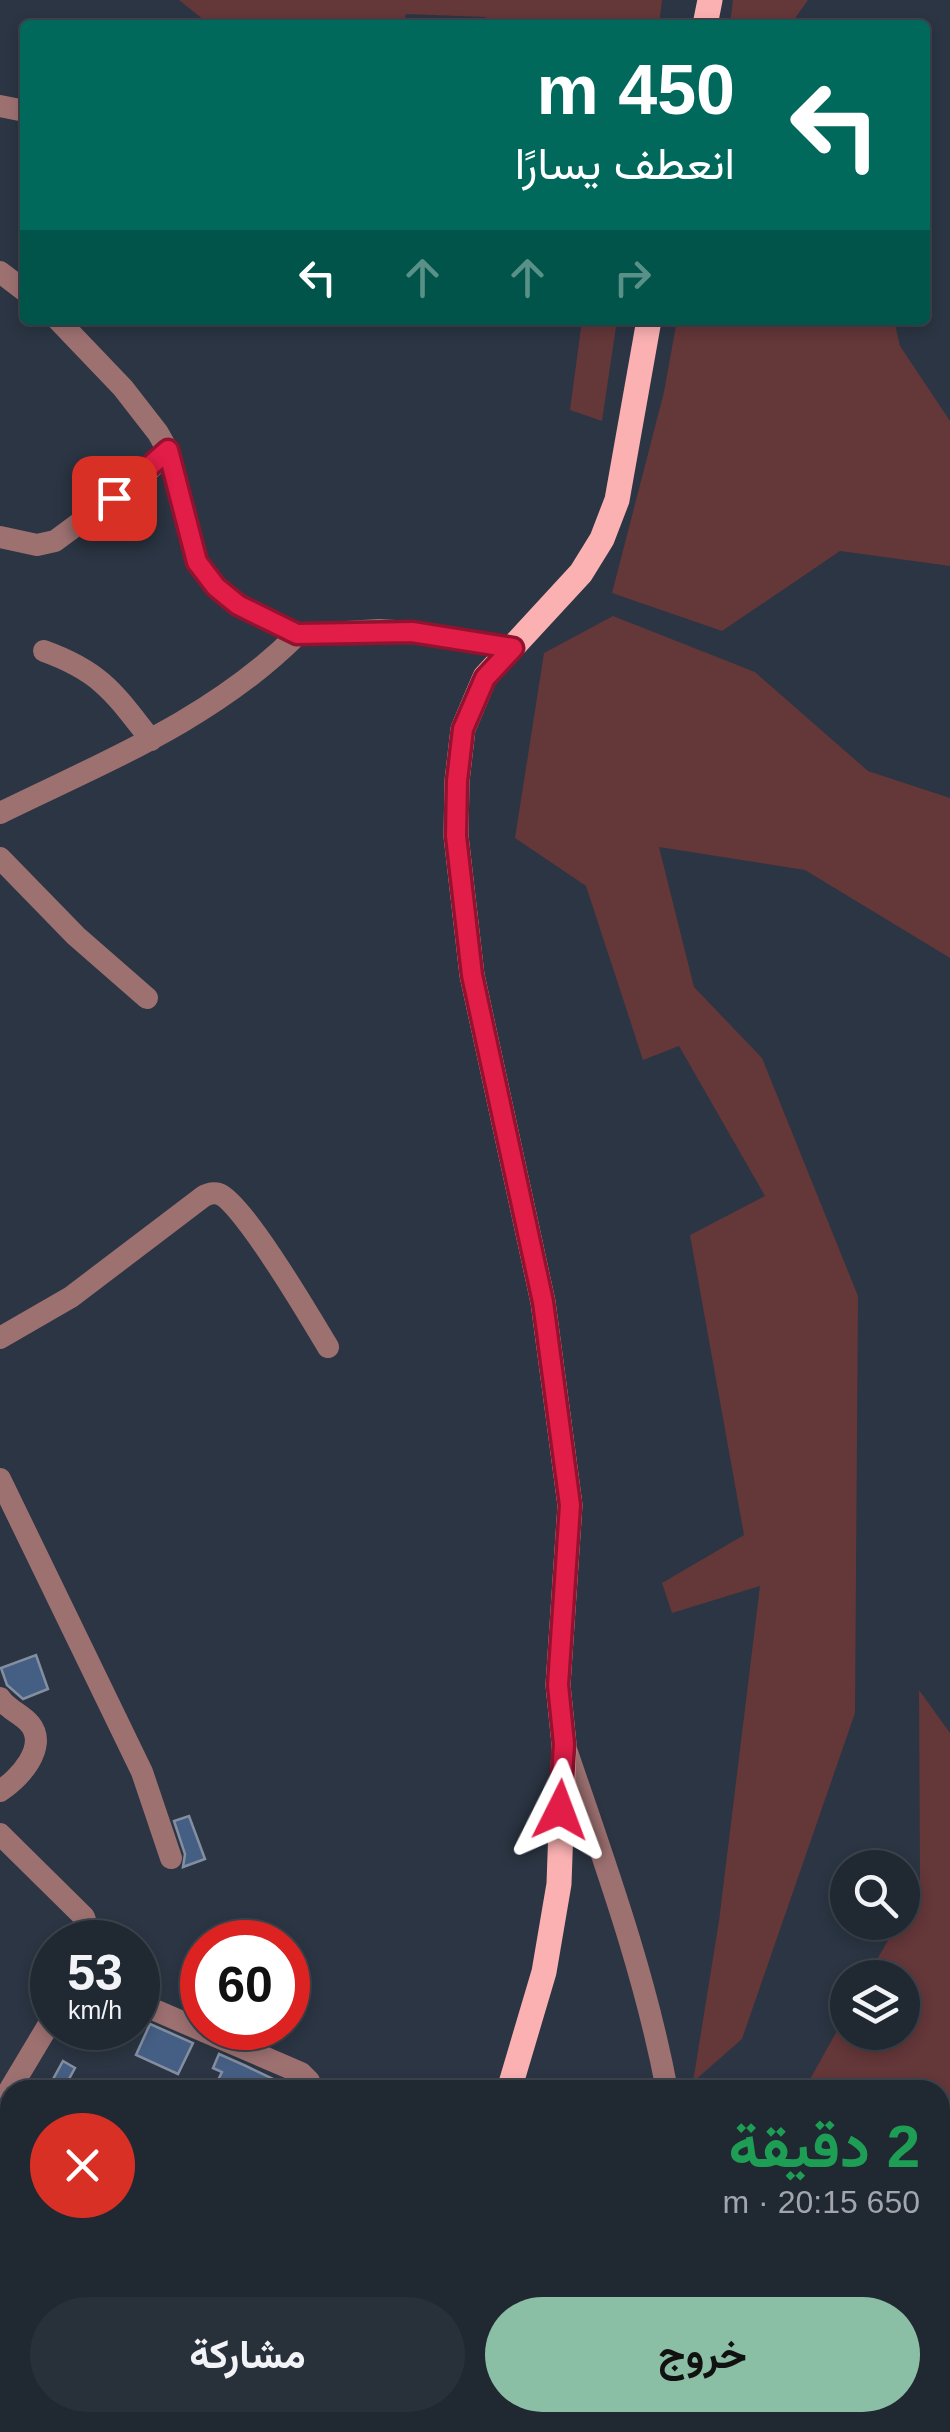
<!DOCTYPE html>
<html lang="ar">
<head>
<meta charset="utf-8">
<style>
	body { margin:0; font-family:Helvetica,Vazirmatn,sans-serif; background:#28303a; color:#f1f3f6; direction:rtl; height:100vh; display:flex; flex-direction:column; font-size:38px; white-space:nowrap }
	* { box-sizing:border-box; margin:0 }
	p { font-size:32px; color:#a2a6ac }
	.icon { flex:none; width:55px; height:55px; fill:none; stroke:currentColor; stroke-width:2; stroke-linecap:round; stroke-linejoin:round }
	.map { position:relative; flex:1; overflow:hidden; direction:ltr }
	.drawer { position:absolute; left:0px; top:2080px; width:950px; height:352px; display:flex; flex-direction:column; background:#202832; border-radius:30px 30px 0 0; box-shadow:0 5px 15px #0003,0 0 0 2px #3d444d; direction:rtl }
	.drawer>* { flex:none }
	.top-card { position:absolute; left:20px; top:20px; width:910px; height:305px; border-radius:10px; box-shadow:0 5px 15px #0003,0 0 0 2px #3d444d; direction:rtl; background:#00695c; color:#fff; overflow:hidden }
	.controls { position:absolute; left:830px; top:1850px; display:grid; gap:20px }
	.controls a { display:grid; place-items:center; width:90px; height:90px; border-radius:50%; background:#202832; box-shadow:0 5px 15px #0003,0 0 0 2px #3d444d; font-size:50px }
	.speed { position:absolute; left:30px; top:1920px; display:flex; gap:20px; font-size:50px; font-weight:700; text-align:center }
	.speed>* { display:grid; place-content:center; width:130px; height:130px; border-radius:50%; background:#202832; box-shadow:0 5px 15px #0003,0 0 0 2px #3d444d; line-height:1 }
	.speed small { font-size:25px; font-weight:400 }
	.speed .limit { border:15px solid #d22; background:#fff; color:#111 }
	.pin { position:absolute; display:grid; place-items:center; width:85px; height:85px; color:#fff; margin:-42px; border-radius:20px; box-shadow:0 5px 15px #0006 }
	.me { position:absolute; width:110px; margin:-55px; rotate:3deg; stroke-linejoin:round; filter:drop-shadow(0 0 8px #0008) }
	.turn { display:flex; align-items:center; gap:35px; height:210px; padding:0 30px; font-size:45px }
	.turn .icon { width:130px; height:130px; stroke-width:2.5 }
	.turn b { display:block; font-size:70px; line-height:85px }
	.lanes { display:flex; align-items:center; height:95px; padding:0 30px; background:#0003; justify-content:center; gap:50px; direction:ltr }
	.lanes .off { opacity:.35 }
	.round { display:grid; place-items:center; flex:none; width:105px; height:105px; border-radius:52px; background:#28303a }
	.head { display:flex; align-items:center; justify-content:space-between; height:170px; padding:0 30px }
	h1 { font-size:60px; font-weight:700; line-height:75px; color:#1e9e55 }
	.button { display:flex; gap:20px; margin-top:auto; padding:20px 30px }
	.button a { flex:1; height:115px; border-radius:60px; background:#8abfa5; color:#111; font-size:40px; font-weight:700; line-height:115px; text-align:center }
	.button a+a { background:#28303a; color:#f1f3f6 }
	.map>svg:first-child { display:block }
	.green { fill:#643739 }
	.building { fill:#455e83; stroke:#838fa0; stroke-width:2.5 }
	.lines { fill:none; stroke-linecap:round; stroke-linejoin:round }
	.minor { stroke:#9e7171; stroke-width:22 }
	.major { stroke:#fbb1b2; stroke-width:25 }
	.route-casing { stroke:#92132f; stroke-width:25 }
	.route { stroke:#e11d48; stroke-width:18 }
</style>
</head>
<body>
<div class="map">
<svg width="950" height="2432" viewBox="0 0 950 2432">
	<rect width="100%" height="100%" fill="#2b3543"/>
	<!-- green -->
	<g class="green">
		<polygon points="179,0 662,0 659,25 493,25 485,17 406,14 403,25 210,25"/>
		<polygon points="733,0 808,0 793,21 794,25 730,25"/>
		<polygon points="582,320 617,320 602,421 570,410"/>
		<polygon points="677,320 894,320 900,346 950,421 950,566 840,551 722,631 612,593 664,392"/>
		<polygon points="613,616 755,672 868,771 950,798 950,958 805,870 659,847 694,987 762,1058 858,1296 855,1713 742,2039 693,2082 719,1921 760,1586 672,1613 662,1583 744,1535 690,1235 765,1196 679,1046 643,1060 586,886 515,838 544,653"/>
		<polygon points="919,1690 950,1733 950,2140 940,2141 940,2090 804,2090 847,2013 848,2032 902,2032 902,1978 867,1977 898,1923 902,1922 903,1915 920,1884"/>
		<polygon points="444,2423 444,2422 622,2423 613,2432 433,2432"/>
		<polygon points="769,2423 881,2423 887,2432 771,2432"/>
	</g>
	<!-- building -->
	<g class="building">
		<polygon points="36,1655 48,1689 23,1699 7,1685 1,1668"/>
		<polygon points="189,1816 205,1859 183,1867 185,1854 174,1821"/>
		<polygon points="150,2024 193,2043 178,2074 136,2055"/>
		<polygon points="219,2054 246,2066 296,2090 213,2090 222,2072 213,2068"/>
		<polygon points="63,2061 75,2068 64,2088 52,2081"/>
	</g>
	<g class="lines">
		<!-- minor -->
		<g class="minor">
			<polyline points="0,106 25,111"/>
			<polyline points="0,272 25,291"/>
			<polyline points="58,320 123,388 158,433 168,451 197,562 216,587 238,605 297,635 379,630 412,632 513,648"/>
			<polyline points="0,537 37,545 55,541 143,476 168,451"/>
			<path d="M44,651C102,672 115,694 151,740"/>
			<path d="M0,813C104,762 213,719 297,635"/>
			<polyline points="0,858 76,936 147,998"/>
			<path d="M0,1338L71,1297L204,1196C209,1194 213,1192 219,1194C242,1201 313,1322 328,1347"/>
			<polyline points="0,1479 142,1772 171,1858"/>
			<path d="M0,1698C8,1710 22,1714 30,1724C49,1747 18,1780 0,1791"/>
			<path d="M567,1752C605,1864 645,1973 667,2090"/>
			<polyline points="0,1834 84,1917 92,1942"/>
			<polyline points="157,2011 301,2073 309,2081 311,2090"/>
			<polyline points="0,2106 52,2019"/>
			<polyline points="758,2422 759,2432"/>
			<polyline points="65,2432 72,2422"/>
			<polyline points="669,2432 687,2427 705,2432"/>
		</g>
		<!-- major -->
		<g class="major">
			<polyline points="705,25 710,0"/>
			<polyline points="509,2090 544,1972 559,1884 564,1744 558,1685 570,1505 543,1302 472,975 456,836 457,781 463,729 485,677 581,573 602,539 617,500 649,320"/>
			<polyline points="116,2432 122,2422"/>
		</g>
	</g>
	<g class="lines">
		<defs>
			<polyline id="route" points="114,498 168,450 197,562 216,587 238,605 297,634 412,632 513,648 485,678 463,729 457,781 456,836 472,975 543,1302 570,1505 558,1685 564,1744 560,1810"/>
		</defs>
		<!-- route casing -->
		<use href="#route" class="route-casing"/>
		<!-- route -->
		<use href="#route" class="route"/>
	</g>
</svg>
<div class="controls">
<a><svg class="icon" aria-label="search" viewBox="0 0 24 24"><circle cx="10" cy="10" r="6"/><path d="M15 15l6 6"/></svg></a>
<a><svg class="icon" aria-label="layers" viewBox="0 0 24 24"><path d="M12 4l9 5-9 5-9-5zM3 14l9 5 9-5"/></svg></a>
</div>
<div class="speed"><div>53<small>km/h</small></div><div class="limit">60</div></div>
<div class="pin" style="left:114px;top:498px;background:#d93025"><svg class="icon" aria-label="arrive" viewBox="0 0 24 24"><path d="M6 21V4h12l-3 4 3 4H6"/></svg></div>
<svg class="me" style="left:560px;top:1810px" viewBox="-20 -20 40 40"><path d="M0-17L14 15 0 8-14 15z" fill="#e11d48" stroke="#fff" stroke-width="4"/></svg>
<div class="top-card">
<div class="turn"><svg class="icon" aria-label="left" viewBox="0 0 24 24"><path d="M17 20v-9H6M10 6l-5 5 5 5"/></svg><div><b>450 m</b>انعطف يسارًا</div></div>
<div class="lanes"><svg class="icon" aria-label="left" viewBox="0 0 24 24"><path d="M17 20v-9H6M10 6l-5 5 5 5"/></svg><svg class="icon off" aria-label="ahead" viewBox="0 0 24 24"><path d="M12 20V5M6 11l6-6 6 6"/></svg><svg class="icon off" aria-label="ahead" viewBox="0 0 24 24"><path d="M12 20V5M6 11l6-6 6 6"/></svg><svg class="icon off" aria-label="right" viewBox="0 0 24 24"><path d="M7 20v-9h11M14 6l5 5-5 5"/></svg></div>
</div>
<section class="drawer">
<div class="head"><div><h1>2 دقيقة</h1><p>650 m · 20:15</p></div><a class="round" style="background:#d93025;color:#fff"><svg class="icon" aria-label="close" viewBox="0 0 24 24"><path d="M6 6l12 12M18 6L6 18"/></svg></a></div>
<div class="button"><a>خروج</a><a>مشاركة</a></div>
</section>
</div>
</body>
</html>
